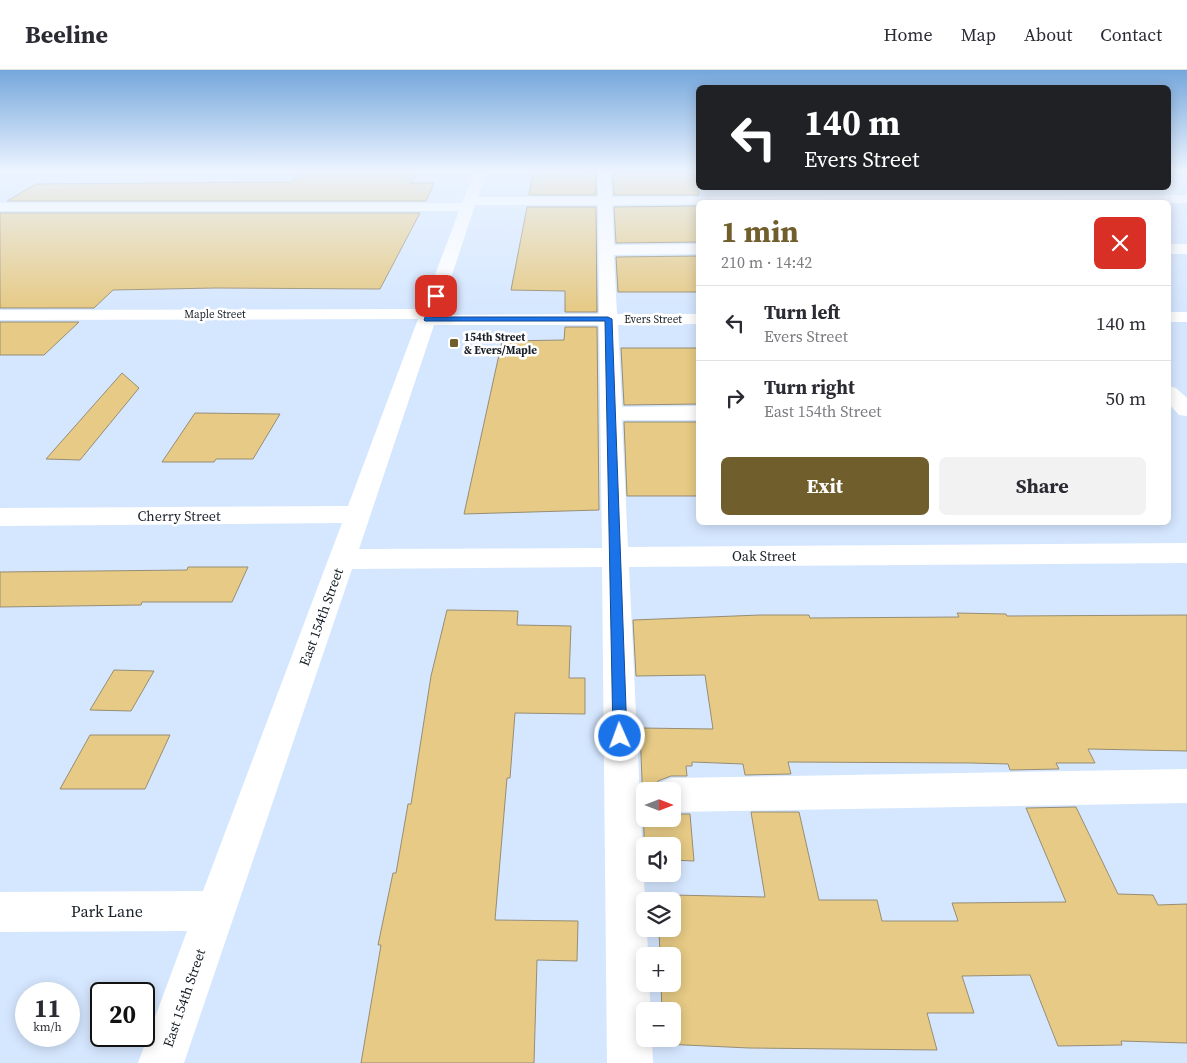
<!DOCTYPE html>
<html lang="en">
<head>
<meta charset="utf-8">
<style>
	body { margin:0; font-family:"Source Serif 4",serif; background:#f2f2f3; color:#2b2b33; height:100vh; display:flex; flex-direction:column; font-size:19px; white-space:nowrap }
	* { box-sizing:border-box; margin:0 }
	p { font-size:16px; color:#7c7c81 }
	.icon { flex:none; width:28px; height:28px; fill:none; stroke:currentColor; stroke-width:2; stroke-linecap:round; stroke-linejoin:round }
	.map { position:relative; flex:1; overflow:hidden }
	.drawer { position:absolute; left:696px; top:130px; width:475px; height:325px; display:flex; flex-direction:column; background:#fff; border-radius:8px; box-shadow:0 2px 12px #0003 }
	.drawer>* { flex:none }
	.banner { position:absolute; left:696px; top:15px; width:475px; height:105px; border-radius:8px; box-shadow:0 2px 12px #0003; background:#202124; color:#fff; overflow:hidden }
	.needle { width:32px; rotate:90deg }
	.tools { position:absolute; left:636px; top:712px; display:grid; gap:10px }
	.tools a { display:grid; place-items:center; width:45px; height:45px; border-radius:8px; background:#fff; box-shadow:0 2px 12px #0003; font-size:25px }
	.speed { position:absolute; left:15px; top:912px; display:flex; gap:10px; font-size:25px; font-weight:700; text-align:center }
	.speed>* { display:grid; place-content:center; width:65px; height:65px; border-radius:50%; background:#fff; box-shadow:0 2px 12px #0003; line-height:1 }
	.speed small { font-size:12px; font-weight:400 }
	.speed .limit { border:2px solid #111; border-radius:8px; background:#fff; color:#111 }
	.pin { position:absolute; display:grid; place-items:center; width:42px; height:42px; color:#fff; margin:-21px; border-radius:10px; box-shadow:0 2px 8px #0006 }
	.me { position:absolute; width:55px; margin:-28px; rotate:358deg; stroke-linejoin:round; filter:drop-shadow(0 0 4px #0008) }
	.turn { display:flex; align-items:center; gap:18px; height:105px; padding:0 25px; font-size:22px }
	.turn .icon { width:65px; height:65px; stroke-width:2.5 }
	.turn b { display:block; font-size:35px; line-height:42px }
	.round { display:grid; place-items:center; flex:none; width:52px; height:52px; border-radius:8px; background:#f2f2f3 }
	.overview { display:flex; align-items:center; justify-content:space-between; height:85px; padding:0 25px }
	h1 { font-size:30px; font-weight:700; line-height:38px; color:#715e2d }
	.action { display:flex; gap:10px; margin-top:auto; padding:10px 25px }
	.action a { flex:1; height:58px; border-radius:8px; background:#715e2d; color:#fff; font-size:20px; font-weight:700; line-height:58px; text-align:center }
	.action a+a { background:#f2f2f3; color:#2b2b33 }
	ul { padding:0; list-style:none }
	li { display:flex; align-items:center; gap:15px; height:75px; padding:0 25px; border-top:1px solid #e1e1e2 }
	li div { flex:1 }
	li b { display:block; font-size:19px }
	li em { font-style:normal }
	header { display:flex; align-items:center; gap:30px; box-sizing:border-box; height:70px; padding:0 25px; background:#fff; border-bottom:1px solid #e1e1e2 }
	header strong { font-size:24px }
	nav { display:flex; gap:28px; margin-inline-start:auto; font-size:18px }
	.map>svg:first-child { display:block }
	.building { fill:#e6ca85; stroke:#978d74 }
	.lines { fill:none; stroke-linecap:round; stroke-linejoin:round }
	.minor { fill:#fff; fill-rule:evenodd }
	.route { fill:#1a73e8; stroke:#114b97 }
	.poi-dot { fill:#715e2d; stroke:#fff; stroke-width:2 }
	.labels { text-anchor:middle; stroke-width:5; stroke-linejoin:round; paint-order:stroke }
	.far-street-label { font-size:11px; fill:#192028; stroke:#fff }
	.far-poi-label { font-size:11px; font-weight:bold; fill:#192028; stroke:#fff; text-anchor:start }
	.street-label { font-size:14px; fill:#192028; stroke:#fff }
	.near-street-label { font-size:16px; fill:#192028; stroke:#fff }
</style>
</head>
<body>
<header>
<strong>Beeline</strong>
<nav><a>Home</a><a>Map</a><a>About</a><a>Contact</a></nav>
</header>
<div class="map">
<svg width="1187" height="993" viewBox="0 0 1187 993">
	<rect width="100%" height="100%" fill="#d5e7ff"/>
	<!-- building -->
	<g class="building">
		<polygon points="420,100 411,113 434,113 426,131 7,131 36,114 291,112 302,101"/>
		<polygon points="533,100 596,102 596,125 529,125"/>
		<polygon points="612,102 694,102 699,125 614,125"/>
		<polygon points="699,136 699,172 616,173 614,137"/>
		<polygon points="527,137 596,137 597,242 565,242 565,221 511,220"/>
		<polygon points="0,143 420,143 380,219 215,218 113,220 94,238 0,238"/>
		<polygon points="699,186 699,222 618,222 616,187"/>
		<polygon points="0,252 79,252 44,285 0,285"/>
		<polygon points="565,257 597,257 599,440 464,444 502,271 564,270"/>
		<polygon points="621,278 699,278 699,334 624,335"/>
		<polygon points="122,303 139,318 80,390 46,389"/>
		<polygon points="195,343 280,344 253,389 216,389 214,392 162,392"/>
		<polygon points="624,352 699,352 699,426 627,426"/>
		<polygon points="188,497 248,497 232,532 142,532 141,535 0,537 0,502 187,500"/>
		<polygon points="447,540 518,541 517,555 571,556 569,608 585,608 585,644 515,643 510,708 507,708 495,850 578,851 577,891 537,890 534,993 361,993 381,875 378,875 393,803 396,803 408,734 411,734 431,606"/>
		<polygon points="957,543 1006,544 1007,546 1187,545 1187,681 1088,679 1095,693 1056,693 1059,699 1010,700 1008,694 970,693 788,692 791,704 745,705 743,694 692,692 692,696 686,696 687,706 671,706 658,711 654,721 645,721 645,749 672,749 672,744 690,744 694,791 672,790 672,776 645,776 645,789 640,658 713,659 705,605 636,606 633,550 760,545 809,545 810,548 959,547"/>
		<polygon points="114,600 154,601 131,641 90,640"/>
		<polygon points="90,665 170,665 145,719 60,719"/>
		<polygon points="1076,737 1118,824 1153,825 1158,835 1187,834 1187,973 1121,971 1122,975 1058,976 1030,905 962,906 974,943 927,943 937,980 749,978 664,974 663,969 672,969 672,941 662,941 661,914 672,914 672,886 660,886 659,859 672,859 672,825 765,827 751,742 799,742 819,830 877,830 882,851 958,851 952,833 1066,832 1026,738"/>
	</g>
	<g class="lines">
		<!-- minor -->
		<g class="minor">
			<path d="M475,100H487L478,127H598V100H610L612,127L1187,125V133L699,132V134L612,135L614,175L699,174V184L614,185L617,244H699V254L618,255L622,337L699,336V350H622L628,477L1187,473V493L629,497L645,831V859H647L648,886H645V914H649L651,941H645V969H652L653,993H607L602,497L352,499L184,993H138L187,861L0,862V822L203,821L342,453L0,456V438L348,436L418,249L0,250V240L422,239L459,141H0V133H462ZM475,135H598L599,244L439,245ZM434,255H599L602,478L359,479Z"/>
			<rect x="1169" y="174" width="18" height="10"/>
			<rect x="1169" y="242" width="18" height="10"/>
			<polygon points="1169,316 1176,318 1187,328 1187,346 1179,345 1169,334"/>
			<polygon points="1187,699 1187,733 672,742 672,721 656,721 659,713 672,708"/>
		</g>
	</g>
	<!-- sky -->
	<linearGradient id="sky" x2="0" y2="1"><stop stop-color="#75a7dc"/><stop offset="0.42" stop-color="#ecf4ff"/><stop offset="1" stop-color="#ecf4ff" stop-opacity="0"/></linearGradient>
	<rect width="1187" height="239" fill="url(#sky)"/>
	<!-- route -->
	<polygon class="route" points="434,224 440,226 432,247 608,247 612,249 627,666 625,671 620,673 615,671 613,666 605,251 425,251 424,250"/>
	<!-- markers -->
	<rect class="poi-dot" x="449" y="268" width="10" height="10" rx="2.5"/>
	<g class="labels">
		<!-- far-street labels -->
		<g class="far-street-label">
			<text x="215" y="248">Maple Street</text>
			<text x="653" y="253">Evers Street</text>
		</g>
		<!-- far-poi labels -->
		<g class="far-poi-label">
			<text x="464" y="271">154th Street<tspan x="464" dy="13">&amp; Evers/Maple</tspan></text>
		</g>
		<!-- street labels -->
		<g class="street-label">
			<text x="179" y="451">Cherry Street</text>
			<text x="764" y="491">Oak Street</text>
			<text transform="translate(321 547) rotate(-70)" y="5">East 154th Street</text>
			<text transform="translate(184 928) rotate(-71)" y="5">East 154th Street</text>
		</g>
		<!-- near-street labels -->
		<g class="near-street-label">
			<text x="107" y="847">Park Lane</text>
		</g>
	</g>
</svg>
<div class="tools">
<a><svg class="needle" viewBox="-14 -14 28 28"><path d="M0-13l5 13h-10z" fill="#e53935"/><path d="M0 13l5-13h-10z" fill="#7c7c81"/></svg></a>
<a><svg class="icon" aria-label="sound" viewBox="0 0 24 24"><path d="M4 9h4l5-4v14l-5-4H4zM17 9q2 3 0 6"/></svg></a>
<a><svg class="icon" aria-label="layers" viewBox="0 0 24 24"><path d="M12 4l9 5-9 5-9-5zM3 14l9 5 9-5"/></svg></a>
<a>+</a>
<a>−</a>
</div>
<div class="speed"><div>11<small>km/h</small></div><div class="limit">20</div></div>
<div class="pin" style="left:436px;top:226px;background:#d93025"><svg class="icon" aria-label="arrive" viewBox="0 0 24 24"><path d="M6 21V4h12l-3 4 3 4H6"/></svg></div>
<svg class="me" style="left:620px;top:666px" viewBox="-20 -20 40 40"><circle r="17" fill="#1a73e8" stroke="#fff" stroke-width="3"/><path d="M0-11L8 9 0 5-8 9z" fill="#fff"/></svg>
<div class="banner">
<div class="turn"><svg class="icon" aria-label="left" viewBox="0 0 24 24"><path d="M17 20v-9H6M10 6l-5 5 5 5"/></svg><div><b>140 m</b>Evers Street</div></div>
</div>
<section class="drawer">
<div class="overview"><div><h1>1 min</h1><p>210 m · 14:42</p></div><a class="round" style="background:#d93025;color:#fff"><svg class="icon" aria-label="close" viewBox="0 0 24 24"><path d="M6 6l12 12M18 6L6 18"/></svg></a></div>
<ul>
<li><svg class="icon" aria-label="left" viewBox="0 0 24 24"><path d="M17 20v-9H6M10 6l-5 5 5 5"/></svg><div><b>Turn left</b><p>Evers Street</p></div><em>140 m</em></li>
<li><svg class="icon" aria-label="right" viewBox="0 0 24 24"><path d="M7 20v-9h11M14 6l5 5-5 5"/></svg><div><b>Turn right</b><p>East 154th Street</p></div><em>50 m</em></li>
</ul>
<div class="action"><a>Exit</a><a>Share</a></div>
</section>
</div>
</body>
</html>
